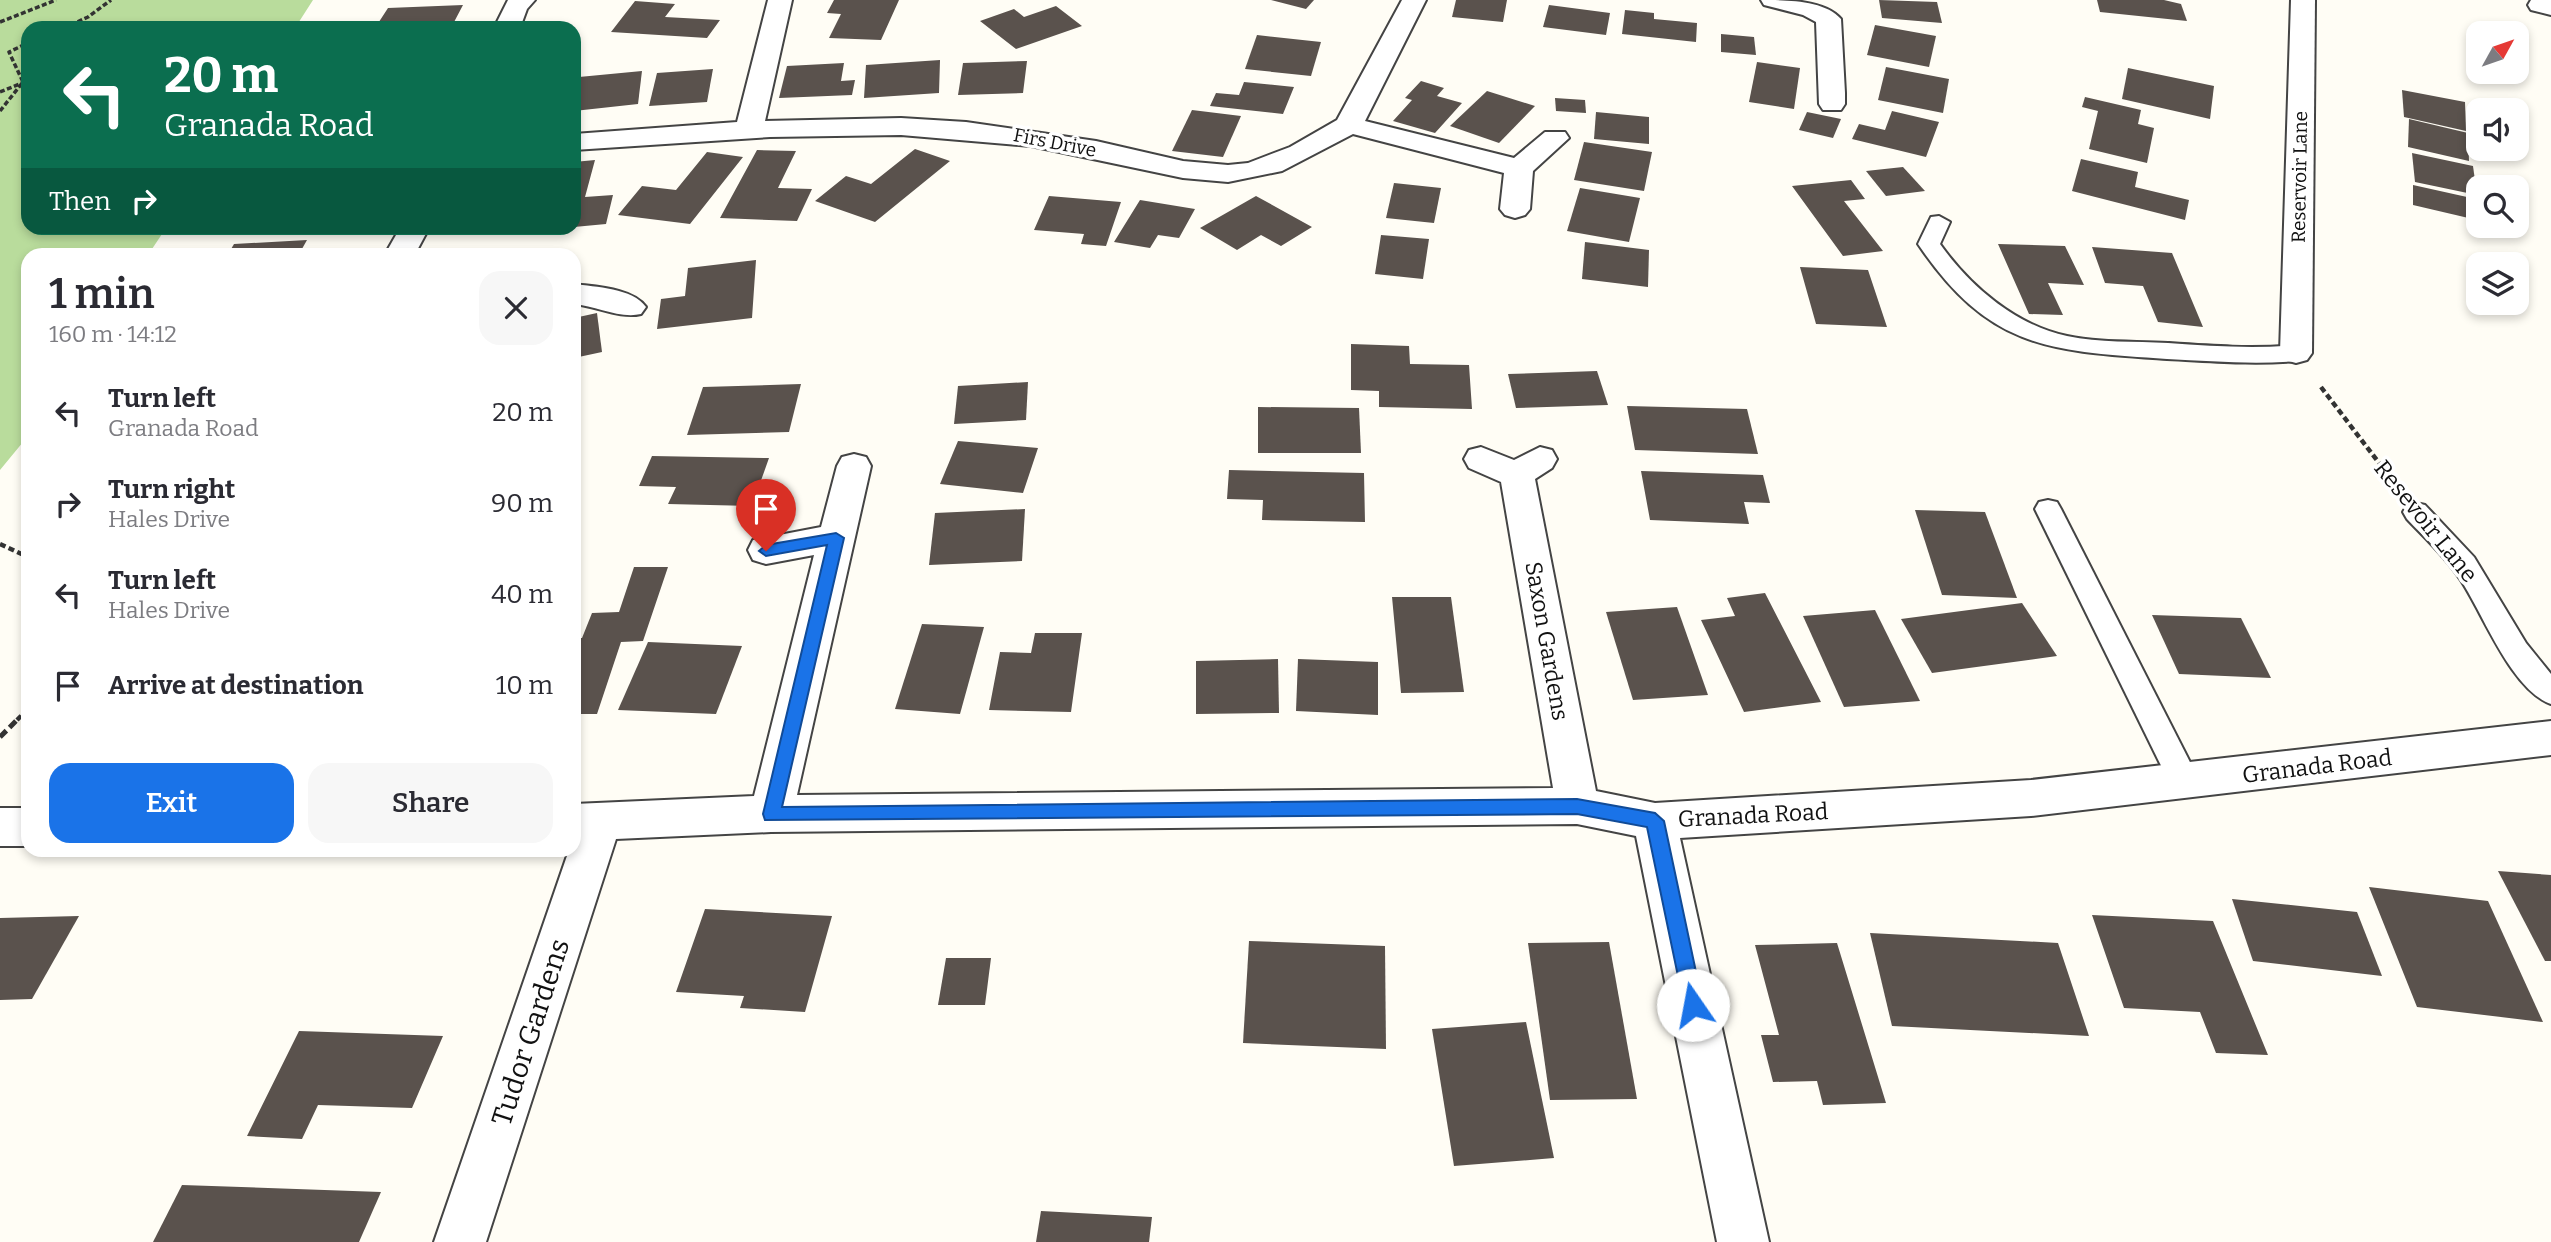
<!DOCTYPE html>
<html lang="en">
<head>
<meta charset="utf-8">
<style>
	body { margin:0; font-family:Bitter,serif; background:#f7f7f7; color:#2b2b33; height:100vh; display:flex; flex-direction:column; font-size:26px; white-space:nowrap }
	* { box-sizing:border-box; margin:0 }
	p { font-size:23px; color:#7c7c81 }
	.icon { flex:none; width:38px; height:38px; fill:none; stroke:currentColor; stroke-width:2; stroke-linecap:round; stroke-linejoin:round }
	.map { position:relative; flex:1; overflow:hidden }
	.drawer { position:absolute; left:21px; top:248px; width:560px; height:609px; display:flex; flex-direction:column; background:#fff; border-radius:21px; box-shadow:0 4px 10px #0003 }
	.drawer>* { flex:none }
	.banner { position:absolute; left:21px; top:21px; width:560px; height:214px; border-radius:21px; box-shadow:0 4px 10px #0003; background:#0b6e4f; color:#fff; overflow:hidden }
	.needle { width:46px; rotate:50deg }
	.tools { position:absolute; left:2466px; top:21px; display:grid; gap:14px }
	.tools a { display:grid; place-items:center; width:63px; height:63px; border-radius:14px; background:#fff; box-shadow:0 4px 10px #0003; font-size:35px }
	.pin { position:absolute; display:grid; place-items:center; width:60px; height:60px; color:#fff; margin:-72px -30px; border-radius:50% 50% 50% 0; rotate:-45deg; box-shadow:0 0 7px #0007 }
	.pin .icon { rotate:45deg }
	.me { position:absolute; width:77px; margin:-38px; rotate:348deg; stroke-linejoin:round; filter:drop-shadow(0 0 5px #0008) }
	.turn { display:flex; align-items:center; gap:24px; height:147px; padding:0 28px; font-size:32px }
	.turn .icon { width:91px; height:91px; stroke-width:2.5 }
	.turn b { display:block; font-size:49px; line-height:60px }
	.then { display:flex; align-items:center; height:66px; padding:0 28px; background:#0003; gap:14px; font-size:26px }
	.round { display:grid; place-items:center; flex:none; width:74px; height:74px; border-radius:21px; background:#f7f7f7 }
	.headline { display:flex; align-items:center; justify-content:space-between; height:119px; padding:0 28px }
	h1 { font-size:42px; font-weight:600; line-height:52px }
	.primary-button { display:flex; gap:14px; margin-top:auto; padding:14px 28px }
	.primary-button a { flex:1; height:80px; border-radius:21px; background:#1a73e8; color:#fff; font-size:28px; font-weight:600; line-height:80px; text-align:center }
	.primary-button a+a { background:#f7f7f7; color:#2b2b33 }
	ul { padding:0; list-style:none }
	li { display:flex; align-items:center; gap:21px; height:91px; padding:0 28px }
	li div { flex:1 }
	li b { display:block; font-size:26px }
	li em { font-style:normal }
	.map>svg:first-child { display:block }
	.forest { fill:#b9dc9c }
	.building { fill:#5a524d }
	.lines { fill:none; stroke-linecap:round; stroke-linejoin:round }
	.service-casing { stroke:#444; stroke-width:4 }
	.minor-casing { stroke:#444; stroke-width:4 }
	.path-far2 { stroke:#333; stroke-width:3.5; stroke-dasharray:5 2.5; stroke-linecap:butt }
	.path-far1 { stroke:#333; stroke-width:4.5; stroke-dasharray:6 3.5; stroke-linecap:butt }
	.path { stroke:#333; stroke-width:5; stroke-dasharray:9 4.5; stroke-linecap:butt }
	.service { fill:#fff; fill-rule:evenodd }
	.minor { fill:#fff; fill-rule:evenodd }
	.route { fill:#1a73e8; stroke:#114b97; stroke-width:2 }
	.labels { text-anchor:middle; stroke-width:7; stroke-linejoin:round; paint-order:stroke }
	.far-street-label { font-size:19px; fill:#111; stroke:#fff }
	.street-label { font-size:23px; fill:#111; stroke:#fff }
	.near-street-label { font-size:28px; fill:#111; stroke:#fff }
</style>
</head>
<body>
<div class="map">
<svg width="2551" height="1242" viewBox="0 0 2551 1242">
	<rect width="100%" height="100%" fill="#fffdf5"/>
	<!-- forest -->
	<polygon class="forest" points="0,0 313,0 295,28 28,28 28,228 166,228 148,255 28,256 28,436 0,470"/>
	<!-- building -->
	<g class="building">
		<polygon points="834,0 899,0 881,40 829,38 841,14 827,13"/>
		<polygon points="1271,0 1314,0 1306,9"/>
		<polygon points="1456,0 1507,0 1503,22 1452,17"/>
		<polygon points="1879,0 1937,2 1942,23 1882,18"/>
		<polygon points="2097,0 2164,0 2181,4 2187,21 2100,12"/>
		<polygon points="635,1 675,4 665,17 720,20 707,38 611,32"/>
		<polygon points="463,5 453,24 429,25 427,28 375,28 388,8"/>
		<polygon points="1549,5 1610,13 1606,35 1543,27"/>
		<polygon points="1056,6 1082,26 1016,49 980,21 1014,9 1024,17"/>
		<polygon points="1625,10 1654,13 1654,19 1697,23 1696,42 1622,34"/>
		<polygon points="1875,25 1936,36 1929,67 1867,55"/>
		<polygon points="1721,34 1754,37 1756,55 1721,52"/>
		<polygon points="1257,35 1321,42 1311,76 1245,69"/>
		<polygon points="940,60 939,93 864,98 866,65"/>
		<polygon points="1027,61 1023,93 958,95 963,63"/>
		<polygon points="1757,62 1800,68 1794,109 1749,102"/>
		<polygon points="844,63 841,81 855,80 852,95 779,98 787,66"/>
		<polygon points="1886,67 1949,79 1943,113 1878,100"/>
		<polygon points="2128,68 2214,86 2210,119 2122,99"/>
		<polygon points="713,69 707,102 649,106 657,73"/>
		<polygon points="642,71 638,104 574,111 579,77"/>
		<polygon points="1421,81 1444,88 1437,96 1462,103 1435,133 1393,121 1412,100 1405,98"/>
		<polygon points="1244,82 1294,87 1283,114 1210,106 1216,93 1239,95"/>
		<polygon points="2402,90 2465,102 2466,131 2404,117"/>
		<polygon points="1487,91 1535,106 1499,143 1450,126"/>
		<polygon points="2085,97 2141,110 2138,124 2154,128 2147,163 2089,149 2098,111 2082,107"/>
		<polygon points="1555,98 1585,100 1586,113 1556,111"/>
		<polygon points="1192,110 1241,116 1223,157 1172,151"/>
		<polygon points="1892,111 1939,122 1926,157 1852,139 1859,124 1885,130"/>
		<polygon points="1596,112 1649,117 1649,144 1594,139"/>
		<polygon points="1807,112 1841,119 1833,138 1799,130"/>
		<polygon points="2409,119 2468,133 2469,161 2408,147"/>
		<polygon points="1584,142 1652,152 1644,191 1574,180"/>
		<polygon points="915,149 950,161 875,222 815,201 846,176 871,184"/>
		<polygon points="757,150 796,151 778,188 812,189 797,221 720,218"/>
		<polygon points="707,152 743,157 690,224 618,215 642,186 676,190"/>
		<polygon points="2412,153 2473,166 2477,195 2415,182"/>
		<polygon points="2081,159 2138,172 2135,187 2189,200 2185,220 2072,191"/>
		<polygon points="595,160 585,197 613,195 606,224 574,227 574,162"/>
		<polygon points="1903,167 1925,191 1886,196 1866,171"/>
		<polygon points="1851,180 1865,199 1844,201 1883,251 1843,256 1792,186"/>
		<polygon points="1394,183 1441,188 1434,223 1386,218"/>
		<polygon points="2413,185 2476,199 2477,220 2413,205"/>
		<polygon points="1580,188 1640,198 1629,242 1567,231"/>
		<polygon points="1049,196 1121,202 1106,246 1081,244 1084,234 1034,230"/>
		<polygon points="1256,196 1312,227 1281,246 1261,235 1237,250 1200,228"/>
		<polygon points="1140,200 1195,209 1179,238 1158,235 1150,248 1114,242"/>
		<polygon points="1381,235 1429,239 1423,279 1375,274"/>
		<polygon points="307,240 298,256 227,256 234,244"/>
		<polygon points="1585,242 1649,250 1648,287 1582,279"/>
		<polygon points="1998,244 2065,246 2084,285 2048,283 2063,315 2029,314"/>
		<polygon points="2092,247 2172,253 2203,327 2158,322 2143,286 2105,283"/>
		<polygon points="756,260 752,318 657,329 661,299 685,296 688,268"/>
		<polygon points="1800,267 1868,270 1887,327 1816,324"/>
		<polygon points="597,313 602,352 574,358 574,318"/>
		<polygon points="1351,344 1409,346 1410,364 1469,365 1472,409 1379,407 1379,391 1351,390"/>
		<polygon points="1597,371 1608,405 1516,408 1508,374"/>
		<polygon points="1028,382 1026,420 954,424 958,386"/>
		<polygon points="801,384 789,432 687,435 703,387"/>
		<polygon points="1627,406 1747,409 1758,454 1635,450"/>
		<polygon points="1258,407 1359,408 1361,453 1258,453"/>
		<polygon points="958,441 1038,448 1023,493 940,484"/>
		<polygon points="652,456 769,458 752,506 668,504 676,487 639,486"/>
		<polygon points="1229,470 1364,473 1365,522 1262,520 1263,500 1227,499"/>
		<polygon points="1641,471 1763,475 1770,503 1744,502 1749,524 1650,520"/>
		<polygon points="1025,509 1022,561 929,565 935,513"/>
		<polygon points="1915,510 1985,512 2017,598 1942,595"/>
		<polygon points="634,567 668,567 643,641 621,642 597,714 574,714 574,638 582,638 592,613 619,612"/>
		<polygon points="1765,593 1821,702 1744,712 1701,620 1735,616 1727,598"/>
		<polygon points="1392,597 1451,597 1464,692 1401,693"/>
		<polygon points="2022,603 2057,656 1932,673 1901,619"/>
		<polygon points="1677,607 1708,695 1633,700 1606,612"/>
		<polygon points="1875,610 1920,701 1844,707 1803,616"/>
		<polygon points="2152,615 2241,618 2271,678 2179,674"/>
		<polygon points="922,624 984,627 960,714 895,709"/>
		<polygon points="1035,633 1082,633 1071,712 989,710 1000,652 1031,653"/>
		<polygon points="648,642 742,646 716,714 618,710"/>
		<polygon points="1278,659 1279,713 1196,714 1196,661"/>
		<polygon points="1298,659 1378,662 1378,715 1296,711"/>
		<polygon points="2498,871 2551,875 2551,961 2545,961"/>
		<polygon points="2369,887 2488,901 2543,1022 2417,1007"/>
		<polygon points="2232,899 2357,912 2382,976 2253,961"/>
		<polygon points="705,909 832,916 805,1012 740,1008 744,996 676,992"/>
		<polygon points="2092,915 2213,921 2268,1055 2216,1053 2200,1012 2124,1008"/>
		<polygon points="79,916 32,999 0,1000 0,918"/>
		<polygon points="1870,933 2058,943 2089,1036 1892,1026"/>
		<polygon points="1249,941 1385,946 1386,1049 1243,1043"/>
		<polygon points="1609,942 1637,1099 1550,1100 1528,943"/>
		<polygon points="1837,943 1886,1103 1823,1105 1817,1081 1773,1082 1761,1035 1779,1035 1755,945"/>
		<polygon points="946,958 991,958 985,1005 938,1005"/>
		<polygon points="1526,1022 1554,1158 1454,1166 1432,1029"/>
		<polygon points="299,1031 443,1036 412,1108 318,1105 302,1139 247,1136"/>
		<polygon points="182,1185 381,1192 359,1242 153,1242"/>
		<polygon points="1041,1211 1152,1217 1149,1242 1036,1242"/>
	</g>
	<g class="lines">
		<defs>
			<g id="service">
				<path d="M1939,216L1950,222L1940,244C1970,286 2015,325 2067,336C2100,343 2134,341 2168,343C2211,346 2253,349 2296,345L2304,348L2308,353L2304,358L2296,361C2253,365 2211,361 2167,359C2050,351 1990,350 1918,244L1931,217Z"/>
				<polygon points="2048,500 2057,502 2061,509 2195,772 2199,781 2195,790 2184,794 2173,790 2035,509 2039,502"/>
				<path d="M2416,503L2425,505L2474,557L2526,643L2551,674V704C2511,690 2483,613 2460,579C2446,557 2425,538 2407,519L2403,512L2407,505Z"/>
			</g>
			<g id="minor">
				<polygon points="508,0 535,0 527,9 520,28 494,28"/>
				<polygon points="768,0 792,0 765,121 901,118 966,122 1096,141 1183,161 1228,165 1248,163 1290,147 1337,120 1402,0 1426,0 1365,121 1514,158 1545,132 1565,132 1569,138 1533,171 1530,209 1525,215 1515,218 1505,215 1500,209 1504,173 1353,134 1282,171 1228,182 1183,178 1031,146 901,135 770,137 574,150 574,134 737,122"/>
				<path d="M1761,0C1786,0 1825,0 1841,19L1845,93V104L1841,110H1823L1819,104L1816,22L1803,15L1764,5Z"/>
				<polygon points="2291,0 2315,0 2312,353 2307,360 2296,363 2285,360 2280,353"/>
				<polygon points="2531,0 2551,0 2551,15 2531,10 2528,5"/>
				<polygon points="400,228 429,228 414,256 384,256"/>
				<path d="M574,284C595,287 633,288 646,307L641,314C620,319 596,306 574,304Z"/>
				<polygon points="1481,447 1514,460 1540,447 1552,450 1557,459 1552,468 1535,479 1596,791 1655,803 2031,780 2551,721 2551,755 2031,816 1680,838 1769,1242 1717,1242 1636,836 1577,824 771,832 616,839 486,1242 434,1242 569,850 574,850 574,804 754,796 814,555 766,564 753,560 748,550 753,540 821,527 837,466 842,457 854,454 866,457 871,466 797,795 1553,788 1501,482 1469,468 1464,459 1469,450"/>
				<rect x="0" y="808" width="28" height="38"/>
			</g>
		</defs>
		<!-- service casing -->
		<use href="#service" class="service-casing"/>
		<!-- minor casing -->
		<use href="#minor" class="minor-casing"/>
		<!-- path-far2 -->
		<g class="path-far2">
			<polyline points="0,22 56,0"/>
			<polyline points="64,28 88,17 111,0"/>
			<polyline points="0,92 22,83"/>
			<polyline points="0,111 23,82 9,52 28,43"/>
		</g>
		<!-- path-far1 -->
		<g class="path-far1">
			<polyline points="2321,387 2392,480"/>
			<polyline points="0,544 28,557"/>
			<polyline points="17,720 28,709"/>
		</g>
		<!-- path -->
		<polyline class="path" points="0,737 19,718"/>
		<!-- service -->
		<use href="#service" class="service"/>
		<!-- minor -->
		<use href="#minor" class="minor"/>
	</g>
	<!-- route -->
	<polygon class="route" points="836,533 844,538 782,807 1577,799 1655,813 1664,821 1703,1005 1700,1012 1693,1014 1686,1012 1684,1005 1647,827 1577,814 765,820 763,814 827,545 766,556 759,551 766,545"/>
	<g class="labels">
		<!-- far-street labels -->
		<g class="far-street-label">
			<text transform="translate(1055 142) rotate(11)" y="7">Firs Drive</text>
			<text transform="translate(2299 177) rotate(-89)" y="7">Reservoir Lane</text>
		</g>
		<!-- street labels -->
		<g class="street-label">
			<text transform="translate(2426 521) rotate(51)" y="8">Resevoir Lane</text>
			<text transform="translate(1547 641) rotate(80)" y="8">Saxon Gardens</text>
			<text transform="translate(2317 766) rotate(-7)" y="8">Granada Road</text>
			<text transform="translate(1753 815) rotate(-3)" y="8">Granada Road</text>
		</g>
		<!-- near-street labels -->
		<g class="near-street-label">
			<text transform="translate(530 1032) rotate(-72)" y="10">Tudor Gardens</text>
		</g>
	</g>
</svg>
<div class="tools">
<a><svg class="needle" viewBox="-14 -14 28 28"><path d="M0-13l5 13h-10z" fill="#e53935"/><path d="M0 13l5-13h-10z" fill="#7c7c81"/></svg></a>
<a><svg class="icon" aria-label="sound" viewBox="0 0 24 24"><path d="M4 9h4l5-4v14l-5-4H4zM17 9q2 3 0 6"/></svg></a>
<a><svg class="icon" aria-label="search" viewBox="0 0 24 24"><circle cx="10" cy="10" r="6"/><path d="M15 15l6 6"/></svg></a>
<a><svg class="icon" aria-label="layers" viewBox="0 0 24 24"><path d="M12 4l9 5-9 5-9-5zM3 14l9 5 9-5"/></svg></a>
</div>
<div class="pin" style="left:766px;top:551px;background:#d93025"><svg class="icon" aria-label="arrive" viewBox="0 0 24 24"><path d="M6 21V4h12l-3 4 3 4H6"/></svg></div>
<svg class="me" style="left:1693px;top:1005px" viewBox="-20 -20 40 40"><circle r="19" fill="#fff"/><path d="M0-13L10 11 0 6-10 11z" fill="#1a73e8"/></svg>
<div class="banner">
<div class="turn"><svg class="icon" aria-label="left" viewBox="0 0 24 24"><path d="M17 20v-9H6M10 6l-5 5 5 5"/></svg><div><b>20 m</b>Granada Road</div></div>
<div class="then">Then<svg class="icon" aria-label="right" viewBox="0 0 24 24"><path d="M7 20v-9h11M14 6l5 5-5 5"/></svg></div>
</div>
<section class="drawer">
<div class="headline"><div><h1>1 min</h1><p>160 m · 14:12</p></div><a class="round"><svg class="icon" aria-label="close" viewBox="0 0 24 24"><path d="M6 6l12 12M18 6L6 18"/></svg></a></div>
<ul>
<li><svg class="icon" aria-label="left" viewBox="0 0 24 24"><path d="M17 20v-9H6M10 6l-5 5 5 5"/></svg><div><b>Turn left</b><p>Granada Road</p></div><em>20 m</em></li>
<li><svg class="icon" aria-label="right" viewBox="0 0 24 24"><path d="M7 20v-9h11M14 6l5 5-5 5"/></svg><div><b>Turn right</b><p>Hales Drive</p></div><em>90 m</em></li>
<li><svg class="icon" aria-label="left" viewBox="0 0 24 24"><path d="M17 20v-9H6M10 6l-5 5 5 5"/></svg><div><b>Turn left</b><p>Hales Drive</p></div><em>40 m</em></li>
<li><svg class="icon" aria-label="arrive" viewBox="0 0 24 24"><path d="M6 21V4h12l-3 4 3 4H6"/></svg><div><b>Arrive at destination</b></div><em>10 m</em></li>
</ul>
<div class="primary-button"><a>Exit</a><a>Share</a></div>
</section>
</div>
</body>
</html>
